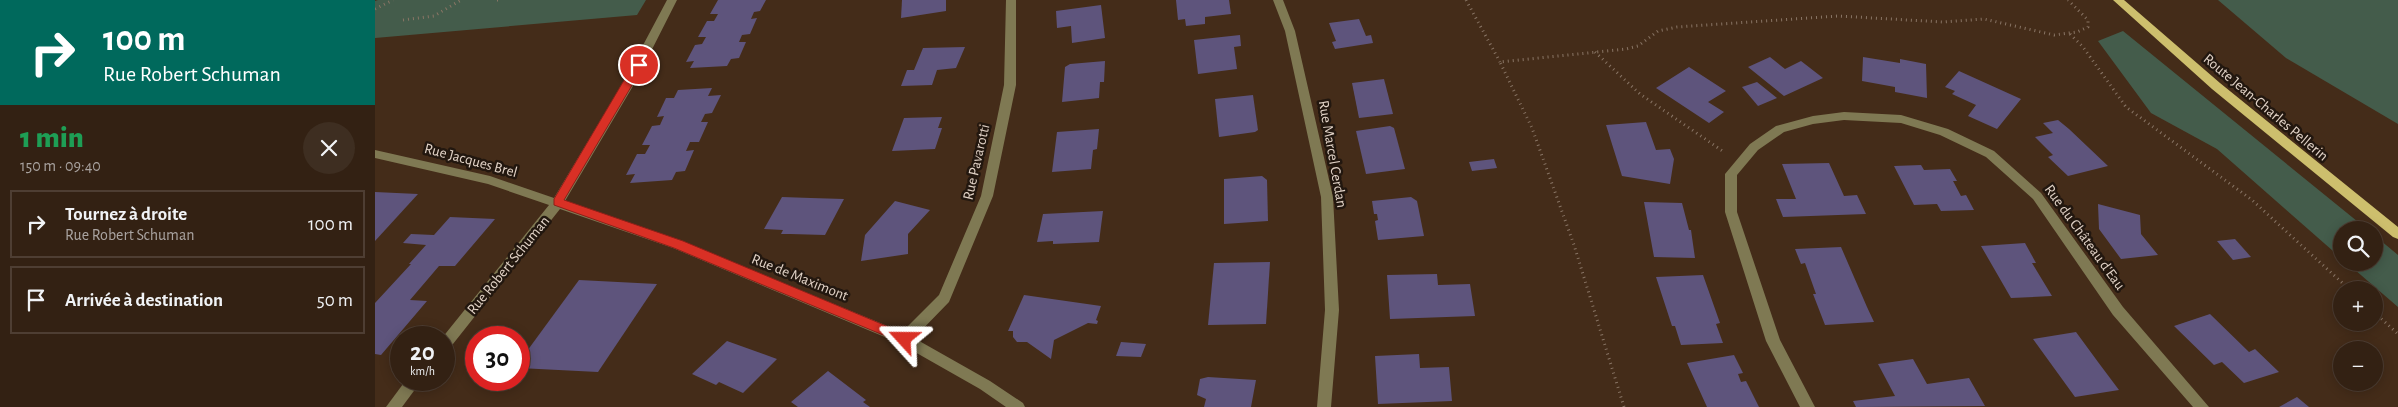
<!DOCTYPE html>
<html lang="fr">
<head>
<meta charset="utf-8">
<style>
	body { margin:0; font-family:"Alegreya Sans",sans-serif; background:#3e2e21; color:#f1f3f6; height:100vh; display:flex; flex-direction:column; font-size:19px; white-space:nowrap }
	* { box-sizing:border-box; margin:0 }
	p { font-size:16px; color:#a9a3a0 }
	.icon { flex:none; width:28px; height:28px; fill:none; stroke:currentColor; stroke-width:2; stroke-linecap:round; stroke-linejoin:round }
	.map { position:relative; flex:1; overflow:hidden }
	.drawer { display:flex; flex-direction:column; background:#332113; width:375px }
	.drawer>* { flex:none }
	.guide { background:#00695c; color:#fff; overflow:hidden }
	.controls { position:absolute; left:1958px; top:221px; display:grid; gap:10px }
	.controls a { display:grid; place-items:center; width:50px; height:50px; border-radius:50%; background:#332113; box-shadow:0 2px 12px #0003,0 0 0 1px #4e3e33; font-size:25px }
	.speed { position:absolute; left:15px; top:326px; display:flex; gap:10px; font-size:25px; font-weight:700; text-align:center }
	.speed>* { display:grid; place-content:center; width:65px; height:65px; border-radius:50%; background:#332113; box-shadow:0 2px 12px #0003,0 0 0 1px #4e3e33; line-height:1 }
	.speed small { font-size:12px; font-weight:400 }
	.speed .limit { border:8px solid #d22; background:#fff; color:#111 }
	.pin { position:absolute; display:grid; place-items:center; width:42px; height:42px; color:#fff; margin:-21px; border:2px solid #fff; border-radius:50%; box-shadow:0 1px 5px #0007 }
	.me { position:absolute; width:55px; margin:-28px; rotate:294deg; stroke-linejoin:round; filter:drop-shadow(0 0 4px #0008) }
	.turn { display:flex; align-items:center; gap:18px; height:105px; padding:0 20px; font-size:22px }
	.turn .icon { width:65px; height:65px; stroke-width:2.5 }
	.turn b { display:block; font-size:35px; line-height:42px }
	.round { display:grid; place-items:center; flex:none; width:52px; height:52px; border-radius:26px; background:#3e2e21 }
	.head { display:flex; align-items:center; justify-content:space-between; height:85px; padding:0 20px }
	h1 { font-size:30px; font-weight:800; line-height:38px; color:#1e9e55 }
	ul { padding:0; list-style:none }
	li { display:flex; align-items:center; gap:15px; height:68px; margin:0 10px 8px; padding:0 10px; border:2px solid #4e3e33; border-radius:0px }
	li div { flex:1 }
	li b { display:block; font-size:19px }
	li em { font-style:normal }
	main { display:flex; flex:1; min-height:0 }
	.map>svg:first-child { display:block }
	.green { fill:#445c4b }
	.building { fill:#5e547c }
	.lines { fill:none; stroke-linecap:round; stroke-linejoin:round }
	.path { stroke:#897565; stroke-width:3; stroke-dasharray:1 4; stroke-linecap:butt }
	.minor { fill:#7f7953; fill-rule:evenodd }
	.major { fill:#cdbf6d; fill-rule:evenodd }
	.route { fill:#d93025; stroke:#8d1f18 }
	.labels { text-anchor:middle; stroke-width:5; stroke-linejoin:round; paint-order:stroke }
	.street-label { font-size:15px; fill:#e2d3c7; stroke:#22170f }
</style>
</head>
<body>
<main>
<section class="drawer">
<div class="guide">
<div class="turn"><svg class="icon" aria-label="right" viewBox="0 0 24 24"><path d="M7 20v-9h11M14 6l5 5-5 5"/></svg><div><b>100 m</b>Rue Robert Schuman</div></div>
</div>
<div class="head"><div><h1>1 min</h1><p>150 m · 09:40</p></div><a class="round"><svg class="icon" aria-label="close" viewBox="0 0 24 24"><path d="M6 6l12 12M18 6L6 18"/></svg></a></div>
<ul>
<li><svg class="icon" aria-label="right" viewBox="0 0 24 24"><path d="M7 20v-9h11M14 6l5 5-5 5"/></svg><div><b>Tournez à droite</b><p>Rue Robert Schuman</p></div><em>100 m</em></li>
<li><svg class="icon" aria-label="arrive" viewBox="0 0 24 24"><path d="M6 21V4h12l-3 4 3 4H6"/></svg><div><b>Arrivée à destination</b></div><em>50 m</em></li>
</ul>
</section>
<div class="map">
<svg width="2023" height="407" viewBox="0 0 2023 407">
	<rect width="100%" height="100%" fill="#442c19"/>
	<!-- green -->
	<g class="green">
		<polygon points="3,0 271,0 262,15 0,38 0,1"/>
		<polygon points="1843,0 2023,0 2023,124 1911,58"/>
		<polygon points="1748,31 1993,230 1966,230 1966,258 1842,149 1776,113 1723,41"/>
		<polygon points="1999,235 2023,255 2023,307 1972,263 1999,262"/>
	</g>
	<!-- building -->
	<g class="building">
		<polygon points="343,0 391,0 385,11 379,12 376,19 382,18 375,34 367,35 364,42 371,42 364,58 356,59 352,66 315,68 319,61 311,62 320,45 327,44 331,37 323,37 332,21 339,21 343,14 335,14"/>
		<polygon points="527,0 571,0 571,11 526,18"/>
		<polygon points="801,0 854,0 856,14 830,17 830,24 811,26 810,19 803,20"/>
		<polygon points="726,5 730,38 697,43 696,26 682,28 681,11"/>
		<polygon points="984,19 991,36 996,35 998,43 960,49 957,42 961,41 954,23"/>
		<polygon points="865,35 866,46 859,47 862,69 823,74 819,40"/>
		<polygon points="590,47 581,68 562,70 557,85 526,86 532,70 539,70 548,48"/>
		<polygon points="1395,57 1410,69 1426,61 1448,78 1409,96 1373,67"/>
		<polygon points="1488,57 1525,63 1525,59 1551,64 1552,98 1520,92 1520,87 1487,81"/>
		<polygon points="730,61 729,82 725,82 724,98 687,102 690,67 695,64"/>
		<polygon points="1314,67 1351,91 1333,102 1349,112 1334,123 1281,88"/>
		<polygon points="1584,71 1646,99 1622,129 1593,116 1601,105 1577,94 1580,91 1570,87"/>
		<polygon points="1009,79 1018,114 984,118 977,83"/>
		<polygon points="1382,82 1402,98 1383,106 1367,87"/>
		<polygon points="337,88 333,96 346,95 337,113 330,114 326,122 333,122 324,142 315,142 311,151 319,150 310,171 301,172 297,180 255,183 260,174 251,175 262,154 270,154 275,145 267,145 277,126 285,125 289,116 282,117 291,98 299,98 303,90"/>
		<polygon points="878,95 883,130 880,132 844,137 840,99"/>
		<polygon points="567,117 563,128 567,128 560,149 517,151 529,118"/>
		<polygon points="1683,120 1694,129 1733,166 1693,176 1673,157 1678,155 1660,137 1678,133 1668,123"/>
		<polygon points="1271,122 1281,150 1295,149 1299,159 1295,184 1247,176 1231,125"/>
		<polygon points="1015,126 1019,128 1030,169 991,174 981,131"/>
		<polygon points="724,129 722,149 718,150 716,169 677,172 682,132"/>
		<polygon points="1119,159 1122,168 1097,171 1094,162"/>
		<polygon points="1454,163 1469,196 1482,195 1491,214 1408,217 1401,199 1421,199 1407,164"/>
		<polygon points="1546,165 1549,170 1575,169 1582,181 1578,181 1586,196 1591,195 1599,210 1566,211 1562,204 1539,205 1519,166"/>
		<polygon points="887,176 892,180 893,221 849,224 849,179"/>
		<polygon points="0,192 43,194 0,241"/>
		<polygon points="407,197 436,198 469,199 450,235 415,234 406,234 408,230 389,229"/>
		<polygon points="1036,197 1042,201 1049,236 1003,240 1000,221 1003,220 1002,214 999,214 997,201"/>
		<polygon points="520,201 555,210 533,234 533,254 486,261 490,235"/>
		<polygon points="1269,202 1307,203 1314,230 1316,230 1320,258 1279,257"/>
		<polygon points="1723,204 1765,215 1766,234 1783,255 1746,259 1724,229"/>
		<polygon points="728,211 724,242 678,244 678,241 662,242 668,214"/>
		<polygon points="75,217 120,219 80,266 64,266 35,300 52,301 6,355 0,354 0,303 36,264 34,264 51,245 28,243 36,234 59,235"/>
		<polygon points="1860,239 1876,257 1858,260 1842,241"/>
		<polygon points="1650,243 1661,263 1657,263 1677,296 1636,298 1606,246"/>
		<polygon points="1466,247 1492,307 1499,322 1450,325 1438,294 1441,294 1430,263 1426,264 1420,249"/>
		<polygon points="895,262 891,324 833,325 839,263"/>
		<polygon points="1062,274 1063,285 1095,284 1100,316 1015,319 1012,275"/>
		<polygon points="1328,275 1345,323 1341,324 1348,343 1306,345 1300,326 1297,326 1281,277"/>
		<polygon points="204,280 282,284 223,372 144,368 144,362"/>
		<polygon points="649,295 726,306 721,320 723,321 722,324 713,323 679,340 676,359 652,342 642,342 638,337 638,331 633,331"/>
		<polygon points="1835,314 1874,352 1880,349 1904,372 1869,383 1847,362 1839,365 1799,326"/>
		<polygon points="1701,332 1723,362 1744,390 1700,397 1658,339"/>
		<polygon points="352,341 402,359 368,393 344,382 341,385 317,374"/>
		<polygon points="746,342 771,344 766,357 741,356"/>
		<polygon points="1044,354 1045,368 1074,367 1077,401 1003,404 1000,356"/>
		<polygon points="1359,355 1368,373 1363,374 1366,382 1371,381 1384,407 1332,407 1312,363"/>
		<polygon points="1538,359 1552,384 1594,378 1610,406 1481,407 1478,401 1520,396 1503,364"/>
		<polygon points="453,371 491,400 488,402 495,407 423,407 416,402"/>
		<polygon points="833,377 881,380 876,407 829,407 831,399 822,395 825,379"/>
		<polygon points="1922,397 1934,407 1904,407"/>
	</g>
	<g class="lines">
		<!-- path -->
		<g class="path">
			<polyline points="122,0 126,0"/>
			<polyline points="1091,0 1125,62"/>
			<polyline points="0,9 18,0"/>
			<polyline points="28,20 59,16 86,0"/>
			<polyline points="1695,34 1708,47 1751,107 1877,200 1975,290"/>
			<polyline points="1220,52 1265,94 1349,152"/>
			<polyline points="1999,312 2023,334"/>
			<polyline points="1249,407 1199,245 1157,128 1125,62 1251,49 1263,46 1283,31 1302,27 1463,16 1568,22 1609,19 1679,35 1702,32 1713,27 1713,20 1693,0"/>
		</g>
		<!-- minor -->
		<g class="minor">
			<polygon points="292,0 302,0 261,81 190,201 308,242 527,332 564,295 606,196 629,85 631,0 641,0 641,85 618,196 574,302 539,338 615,381 648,403 650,407 631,407 605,389 524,343 298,248 185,209 74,349 69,351 69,338 67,338 174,205 113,184 0,158 0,150 115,176 179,198 249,81"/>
			<polygon points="898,0 908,0 920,31 958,197 964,310 956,407 942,407 950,310 946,197 910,31"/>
			<polygon points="1469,112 1526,115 1573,129 1619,151 1666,193 1748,307 1834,407 1818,407 1738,315 1658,199 1611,157 1565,135 1526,123 1469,120 1438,124 1409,132 1383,150 1362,175 1362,212 1405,340 1440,407 1425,407 1391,341 1350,212 1350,174 1375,144 1401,126 1438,116"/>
			<polygon points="31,380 47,380 27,407 11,407"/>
		</g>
		<!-- major -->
		<polygon class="major" points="1738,0 1749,0 1845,83 2023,227 2023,239 2018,237 1837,89"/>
	</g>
	<!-- route -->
	<polygon class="route" points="264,62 269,65 189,200 308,241 533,335 535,339 533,342 525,342 299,248 179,205 179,199 258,65"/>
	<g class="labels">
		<!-- street labels -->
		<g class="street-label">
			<text transform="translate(1891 107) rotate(40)" y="5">Route Jean-Charles Pellerin</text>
			<text transform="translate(958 154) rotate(80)" y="5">Rue Marcel Cerdan</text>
			<text transform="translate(96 160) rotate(15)" y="5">Rue Jacques Brel</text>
			<text transform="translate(601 162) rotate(-77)" y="5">Rue Pavarotti</text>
			<text transform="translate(1710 237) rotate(54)" y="5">Rue du Château d'Eau</text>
			<text transform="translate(133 265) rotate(-51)" y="5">Rue Robert Schuman</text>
			<text transform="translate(425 277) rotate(22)" y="5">Rue de Maximont</text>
		</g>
	</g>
</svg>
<div class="controls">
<a><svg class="icon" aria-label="search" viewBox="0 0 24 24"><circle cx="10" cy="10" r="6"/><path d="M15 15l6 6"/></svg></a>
<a>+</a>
<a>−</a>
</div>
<div class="speed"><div>20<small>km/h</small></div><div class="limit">30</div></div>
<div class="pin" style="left:264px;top:65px;background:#d93025"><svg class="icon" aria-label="arrive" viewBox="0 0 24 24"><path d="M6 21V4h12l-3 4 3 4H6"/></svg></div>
<svg class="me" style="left:529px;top:339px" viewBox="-20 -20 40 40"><path d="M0-17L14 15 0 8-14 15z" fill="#d93025" stroke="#fff" stroke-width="4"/></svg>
</div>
</main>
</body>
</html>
